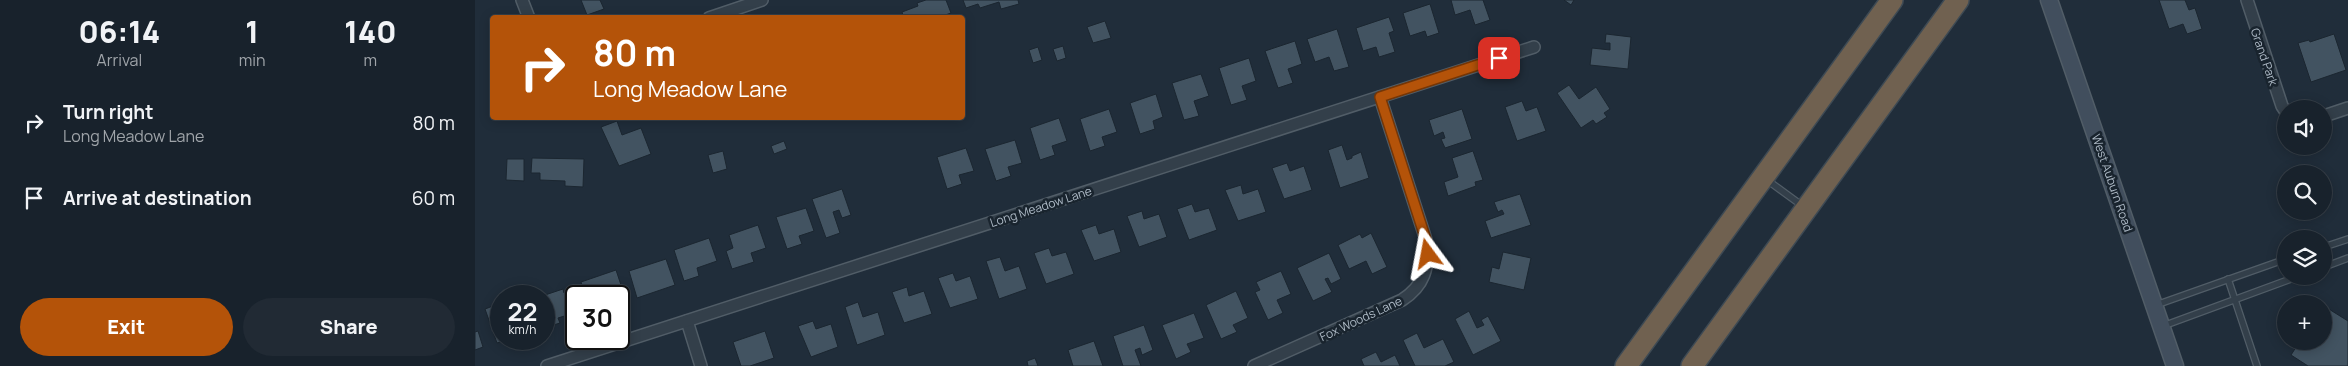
<!DOCTYPE html>
<html lang="en">
<head>
<meta charset="utf-8">
<style>
	body { margin:0; font-family:Manrope,sans-serif; background:#212a34; color:#f1f3f6; height:100vh; display:flex; flex-direction:column; font-size:19px; white-space:nowrap }
	* { box-sizing:border-box; margin:0 }
	p { font-size:16px; color:#9fa4a9 }
	.icon { flex:none; width:28px; height:28px; fill:none; stroke:currentColor; stroke-width:2; stroke-linecap:round; stroke-linejoin:round }
	.map { position:relative; flex:1; overflow:hidden }
	.drawer { display:flex; flex-direction:column; background:#18222c; width:475px }
	.drawer>* { flex:none }
	.banner { position:absolute; left:15px; top:15px; width:475px; height:105px; border-radius:5px; box-shadow:0 2px 12px #0003,0 0 0 1px #363f48; background:#b45309; color:#fff; overflow:hidden }
	.fabs { position:absolute; left:1802px; top:100px; display:grid; gap:10px }
	.fabs a { display:grid; place-items:center; width:55px; height:55px; border-radius:50%; background:#18222c; box-shadow:0 2px 12px #0003,0 0 0 1px #363f48; font-size:25px }
	.speed { position:absolute; left:15px; top:285px; display:flex; gap:10px; font-size:25px; font-weight:700; text-align:center }
	.speed>* { display:grid; place-content:center; width:65px; height:65px; border-radius:50%; background:#18222c; box-shadow:0 2px 12px #0003,0 0 0 1px #363f48; line-height:1 }
	.speed small { font-size:12px; font-weight:400 }
	.speed .limit { border:2px solid #111; border-radius:8px; background:#fff; color:#111 }
	.pin { position:absolute; display:grid; place-items:center; width:42px; height:42px; color:#fff; margin:-21px; border-radius:10px; box-shadow:0 2px 8px #0006 }
	.me { position:absolute; width:55px; margin:-28px; rotate:347deg; stroke-linejoin:round; filter:drop-shadow(0 0 4px #0008) }
	.turn { display:flex; align-items:center; gap:18px; height:105px; padding:0 20px; font-size:22px }
	.turn .icon { width:65px; height:65px; stroke-width:2.5 }
	.turn b { display:block; font-size:35px; line-height:42px }
	.eta { display:flex; justify-content:space-evenly; align-items:center; height:85px; text-align:center }
	.eta b { font-size:30px; font-weight:800; line-height:35px }
	.primary-button { display:flex; gap:10px; margin-top:auto; padding:10px 20px }
	.primary-button a { flex:1; height:58px; border-radius:30px; background:#b45309; color:#fff; font-size:20px; font-weight:800; line-height:58px; text-align:center }
	.primary-button a+a { background:#212a34; color:#f1f3f6 }
	ul { padding:0; list-style:none }
	li { display:flex; align-items:center; gap:15px; height:75px; padding:0 20px }
	li div { flex:1 }
	li b { display:block; font-size:19px }
	li em { font-style:normal }
	main { display:flex; flex:1; min-height:0 }
	.map>svg:first-child { display:block }
	.building { fill:#425361; stroke:#1b2630 }
	.lines { fill:none; stroke-linecap:round; stroke-linejoin:round }
	.service-casing { stroke:#515d67; stroke-width:8 }
	.minor-casing { stroke:#515d67; stroke-width:14 }
	.secondary-casing { stroke:#515d67; stroke-width:19 }
	.motorway-casing { stroke:#3e4a54; stroke-width:24 }
	.service { stroke:#333f4a; stroke-width:5.5 }
	.minor { stroke:#333f4a; stroke-width:11 }
	.secondary { stroke:#414e5d; stroke-width:16 }
	.motorway { stroke:#706150; stroke-width:21 }
	.route-casing { stroke:#753606; stroke-width:12 }
	.route { stroke:#b45309; stroke-width:9 }
	.labels { text-anchor:middle; stroke-width:5; stroke-linejoin:round; paint-order:stroke }
	.street-label { font-size:12px; fill:#aebac6; stroke:#19242e }
</style>
</head>
<body>
<main>
<section class="drawer">
<div class="eta">
<div><b>06:14</b><p>Arrival</p></div>
<div><b>1</b><p>min</p></div>
<div><b>140</b><p>m</p></div>
</div>
<ul>
<li><svg class="icon" aria-label="right" viewBox="0 0 24 24"><path d="M7 20v-9h11M14 6l5 5-5 5"/></svg><div><b>Turn right</b><p>Long Meadow Lane</p></div><em>80 m</em></li>
<li><svg class="icon" aria-label="arrive" viewBox="0 0 24 24"><path d="M6 21V4h12l-3 4 3 4H6"/></svg><div><b>Arrive at destination</b></div><em>60 m</em></li>
</ul>
<div class="primary-button"><a>Exit</a><a>Share</a></div>
</section>
<div class="map">
<svg width="1873" height="366" viewBox="0 0 1873 366">
	<rect width="100%" height="100%" fill="#202d3a"/>
	<!-- building -->
	<g class="building">
		<polygon points="106,0 125,0 129,9 112,15"/>
		<polygon points="451,0 471,0 476,13 462,18 429,18 427,12 443,6 442,3"/>
		<polygon points="488,0 543,0 544,4 526,9 524,2 505,8 503,4 491,8"/>
		<polygon points="976,0 1008,0 1015,20 1000,25 995,10 980,15"/>
		<polygon points="1089,0 1099,0 1096,5"/>
		<polygon points="1684,0 1710,0 1714,10 1720,8 1727,29 1712,34 1708,24 1694,29"/>
		<polygon points="955,4 964,33 952,37 950,31 935,36 928,13"/>
		<polygon points="914,17 919,31 914,33 920,52 904,57 901,47 888,51 881,28"/>
		<polygon points="630,21 636,38 618,43 612,27"/>
		<polygon points="862,29 874,67 859,71 854,57 840,62 832,39"/>
		<polygon points="1131,34 1156,37 1153,69 1115,65 1117,48 1135,50 1135,43 1130,43"/>
		<polygon points="1859,34 1871,70 1836,82 1823,43 1834,40 1835,42"/>
		<polygon points="820,41 827,64 813,69 818,83 803,88 790,51"/>
		<polygon points="588,46 591,58 582,61 578,49"/>
		<polygon points="563,47 567,60 558,63 554,50"/>
		<polygon points="774,58 781,81 767,86 772,100 756,105 744,68"/>
		<polygon points="726,74 734,96 719,101 724,116 709,120 697,83"/>
		<polygon points="1094,85 1104,99 1121,87 1135,109 1129,113 1132,117 1121,124 1118,120 1106,128 1082,93"/>
		<polygon points="681,94 688,117 678,121 680,129 665,134 655,103"/>
		<polygon points="1047,101 1051,111 1062,107 1071,131 1042,141 1030,107"/>
		<polygon points="634,109 642,132 627,137 630,146 615,151 605,119"/>
		<polygon points="987,109 997,139 970,148 966,139 970,138 968,132 959,136 954,120"/>
		<polygon points="584,118 592,141 577,146 580,155 565,160 555,128"/>
		<polygon points="142,121 147,135 166,128 176,154 144,166 126,127"/>
		<polygon points="540,140 547,163 533,167 536,176 521,181 510,149"/>
		<polygon points="309,141 312,149 299,154 296,146"/>
		<polygon points="867,145 872,160 877,158 877,156 886,152 894,178 865,188 853,150"/>
		<polygon points="491,148 499,171 484,175 487,184 472,189 462,157"/>
		<polygon points="248,151 252,169 238,173 233,155"/>
		<polygon points="998,151 1008,180 1000,182 1001,186 973,196 969,182 983,177 977,158"/>
		<polygon points="57,158 109,159 108,187 90,186 90,181 65,180 65,173 56,173"/>
		<polygon points="32,159 49,159 49,181 31,180"/>
		<polygon points="812,163 815,171 829,166 837,190 809,199 797,168"/>
		<polygon points="766,185 768,194 783,189 791,212 763,221 750,190"/>
		<polygon points="367,189 376,215 367,218 364,210 358,212 365,233 351,238 337,199"/>
		<polygon points="1045,194 1056,225 1016,238 1010,221 1029,214 1027,210 1023,212 1019,202"/>
		<polygon points="717,204 720,212 734,208 742,230 714,240 702,209"/>
		<polygon points="331,208 339,231 324,236 327,244 312,249 301,217"/>
		<polygon points="667,211 669,219 684,214 692,237 664,247 652,216"/>
		<polygon points="283,225 291,248 276,253 279,262 257,269 251,251 258,248 254,235"/>
		<polygon points="621,225 624,234 639,229 646,252 619,261 606,230"/>
		<polygon points="896,233 912,267 897,274 891,261 874,269 863,245 885,234 887,238"/>
		<polygon points="234,238 242,261 222,268 224,276 209,281 199,250"/>
		<polygon points="574,248 577,256 591,252 599,274 571,284 559,253"/>
		<polygon points="1028,252 1056,258 1049,290 1014,282 1017,267 1024,269"/>
		<polygon points="854,253 866,279 856,284 853,278 850,279 857,292 838,301 822,268"/>
		<polygon points="525,257 530,271 544,266 552,289 524,299 511,261"/>
		<polygon points="191,259 200,285 162,298 154,271"/>
		<polygon points="141,270 150,297 144,299 144,296 110,296 106,282"/>
		<polygon points="806,271 816,294 802,300 808,313 793,320 780,292 785,290 781,282"/>
		<polygon points="478,273 481,281 495,276 503,299 475,308 463,278"/>
		<polygon points="432,287 434,296 449,291 457,314 429,323 417,292"/>
		<polygon points="88,289 89,293 97,291 101,308 95,310 96,314 83,318 85,323 69,328 69,296 67,296"/>
		<polygon points="761,291 773,318 758,325 762,332 746,339 731,305"/>
		<polygon points="383,302 388,317 403,312 410,335 382,345 370,307"/>
		<polygon points="26,303 26,339 35,339 22,343 10,309"/>
		<polygon points="1849,306 1873,321 1873,366 1833,366 1816,355 1825,341 1849,341"/>
		<polygon points="994,311 1002,328 1009,325 1006,320 1013,316 1026,341 998,355 980,319"/>
		<polygon points="719,313 729,338 712,344 716,352 701,359 687,325"/>
		<polygon points="338,321 341,329 356,324 363,347 336,357 323,326"/>
		<polygon points="669,325 678,350 667,355 665,348 660,350 666,366 648,366 638,336"/>
		<polygon points="3,331 8,347 0,350 0,332"/>
		<polygon points="290,331 299,358 275,366 266,366 258,342"/>
		<polygon points="942,333 949,348 968,339 979,362 970,366 940,366 928,340"/>
		<polygon points="619,341 628,366 598,366 593,350"/>
		<polygon points="901,352 906,362 920,355 925,366 889,366 886,359"/>
		<polygon points="560,358 563,366 553,366 552,361"/>
	</g>
	<g class="lines">
		<defs>
			<g id="service">
				<polyline points="1292,180 1329,207"/>
				<polyline points="1849,247 1873,239"/>
				<polyline points="1849,267 1873,258"/>
				<polyline points="1753,279 1782,366"/>
				<polyline points="1681,305 1811,259"/>
				<polyline points="1688,326 1824,276"/>
			</g>
			<g id="minor">
				<polyline points="47,0 54,18"/>
				<polyline points="1772,0 1807,106 1811,112"/>
				<polyline points="234,18 287,0"/>
				<polyline points="1849,116 1873,108"/>
				<polyline points="212,321 226,366"/>
				<polyline points="72,366 1059,47"/>
				<path d="M779,366L927,300C949,286 954,268 952,243L905,97"/>
			</g>
			<polyline id="secondary" points="1574,0 1700,366"/>
			<g id="motorway">
				<polyline points="1151,366 1417,0"/>
				<polyline points="1217,366 1483,0"/>
			</g>
		</defs>
		<!-- service casing -->
		<use href="#service" class="service-casing"/>
		<!-- minor casing -->
		<use href="#minor" class="minor-casing"/>
		<!-- secondary casing -->
		<use href="#secondary" class="secondary-casing"/>
		<!-- motorway casing -->
		<use href="#motorway" class="motorway-casing"/>
		<!-- service -->
		<use href="#service" class="service"/>
		<!-- minor -->
		<use href="#minor" class="minor"/>
		<!-- secondary -->
		<use href="#secondary" class="secondary"/>
		<!-- motorway -->
		<use href="#motorway" class="motorway"/>
	</g>
	<g class="lines">
		<defs>
			<polyline id="route" points="953,254 952,243 905,97 1024,58"/>
		</defs>
		<!-- route casing -->
		<use href="#route" class="route-casing"/>
		<!-- route -->
		<use href="#route" class="route"/>
	</g>
	<g class="labels">
		<!-- street labels -->
		<g class="street-label">
			<text transform="translate(1789 57) rotate(71)" y="4">Grand Park</text>
			<text transform="translate(1637 183) rotate(71)" y="4">West Auburn Road</text>
			<text transform="translate(566 207) rotate(-18)" y="4">Long Meadow Lane</text>
			<text transform="translate(886 319) rotate(-25)" y="4">Fox Woods Lane</text>
		</g>
	</g>
</svg>
<div class="fabs">
<a><svg class="icon" aria-label="sound" viewBox="0 0 24 24"><path d="M4 9h4l5-4v14l-5-4H4zM17 9q2 3 0 6"/></svg></a>
<a><svg class="icon" aria-label="search" viewBox="0 0 24 24"><circle cx="10" cy="10" r="6"/><path d="M15 15l6 6"/></svg></a>
<a><svg class="icon" aria-label="layers" viewBox="0 0 24 24"><path d="M12 4l9 5-9 5-9-5zM3 14l9 5 9-5"/></svg></a>
<a>+</a>
</div>
<div class="speed"><div>22<small>km/h</small></div><div class="limit">30</div></div>
<div class="pin" style="left:1024px;top:58px;background:#d93025"><svg class="icon" aria-label="arrive" viewBox="0 0 24 24"><path d="M6 21V4h12l-3 4 3 4H6"/></svg></div>
<svg class="me" style="left:953px;top:254px" viewBox="-20 -20 40 40"><path d="M0-17L14 15 0 8-14 15z" fill="#b45309" stroke="#fff" stroke-width="4"/></svg>
<div class="banner">
<div class="turn"><svg class="icon" aria-label="right" viewBox="0 0 24 24"><path d="M7 20v-9h11M14 6l5 5-5 5"/></svg><div><b>80 m</b>Long Meadow Lane</div></div>
</div>
</div>
</main>
</body>
</html>
